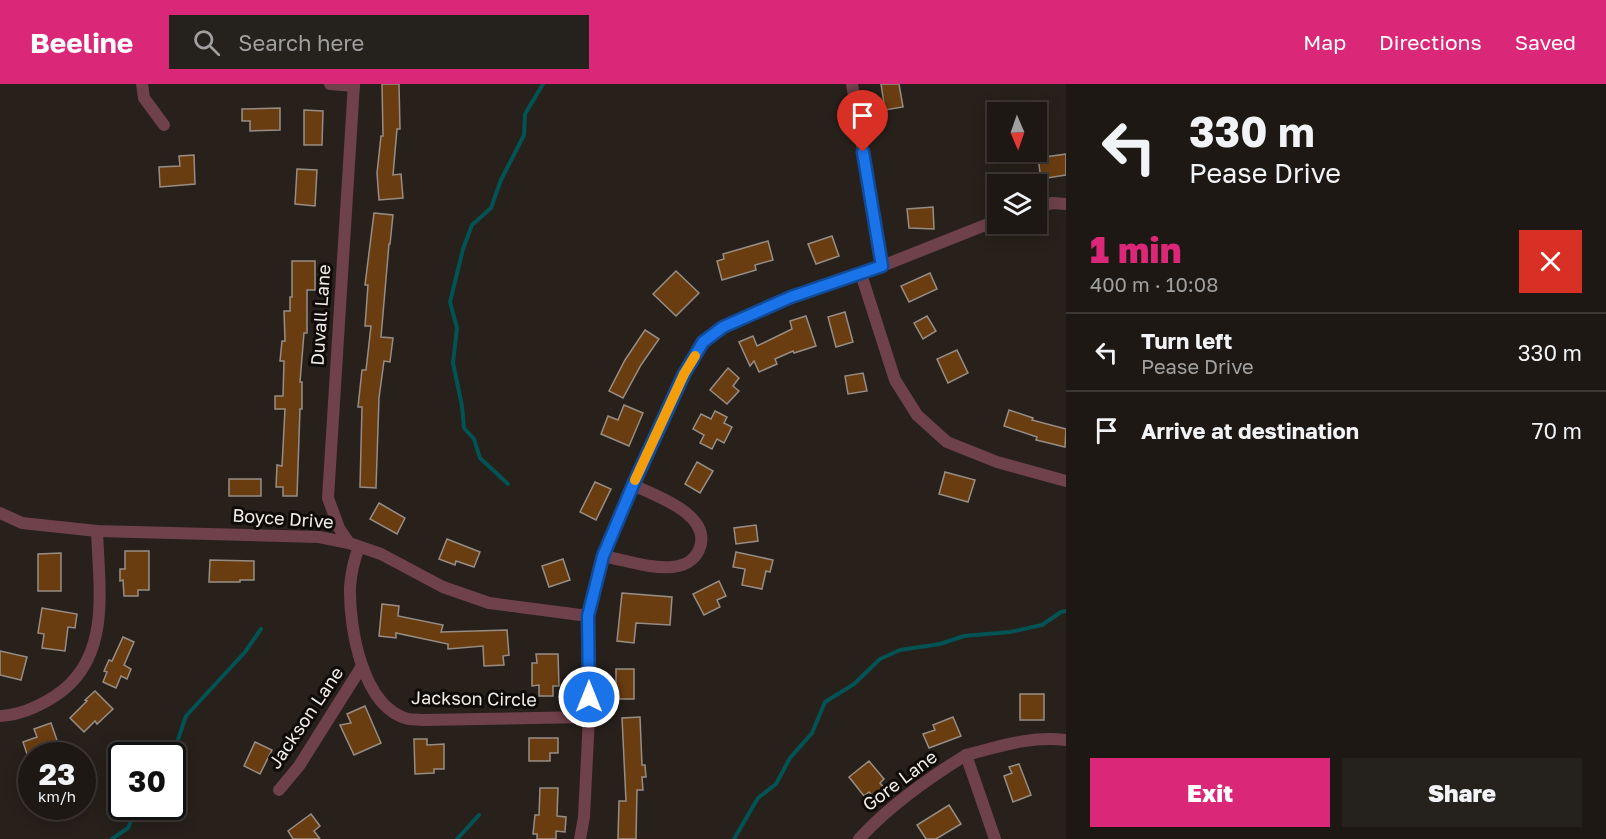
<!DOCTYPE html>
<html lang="en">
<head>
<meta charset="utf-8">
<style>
	body { margin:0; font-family:"Golos Text",sans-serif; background:#25211d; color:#f1f3f6; height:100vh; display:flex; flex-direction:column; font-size:22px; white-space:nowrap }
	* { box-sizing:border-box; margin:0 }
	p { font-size:20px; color:#a0a0a0 }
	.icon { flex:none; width:33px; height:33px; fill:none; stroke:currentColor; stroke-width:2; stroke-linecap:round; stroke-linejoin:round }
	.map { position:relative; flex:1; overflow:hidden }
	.panel { display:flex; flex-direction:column; background:#1d1814; width:540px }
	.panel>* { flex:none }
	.top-card { background:#1d1814; color:#f1f3f6; overflow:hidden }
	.needle { width:39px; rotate:178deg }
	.fabs { position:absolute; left:987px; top:18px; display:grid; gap:12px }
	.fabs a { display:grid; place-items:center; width:60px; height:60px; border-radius:0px; background:#1d1814; box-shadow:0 3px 15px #0003,0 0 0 2px #3b3734; font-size:30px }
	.speed { position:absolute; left:18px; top:658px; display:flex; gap:12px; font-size:30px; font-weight:700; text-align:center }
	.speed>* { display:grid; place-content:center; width:78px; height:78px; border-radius:50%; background:#1d1814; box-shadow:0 3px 15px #0003,0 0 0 2px #3b3734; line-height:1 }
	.speed small { font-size:15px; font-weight:400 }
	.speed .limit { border:3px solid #111; border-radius:9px; background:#fff; color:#111 }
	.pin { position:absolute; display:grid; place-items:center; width:51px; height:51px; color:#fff; margin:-62px -26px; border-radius:50% 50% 50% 0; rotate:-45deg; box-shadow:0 0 6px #0007 }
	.pin .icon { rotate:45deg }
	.me { position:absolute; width:66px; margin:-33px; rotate:0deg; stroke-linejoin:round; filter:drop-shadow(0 0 4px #0008) }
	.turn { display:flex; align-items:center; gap:21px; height:126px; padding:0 24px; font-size:27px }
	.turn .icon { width:78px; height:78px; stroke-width:2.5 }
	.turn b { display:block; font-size:42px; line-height:51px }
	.round { display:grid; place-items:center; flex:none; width:63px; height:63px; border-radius:0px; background:#25211d }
	.headline { display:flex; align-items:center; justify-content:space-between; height:102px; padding:0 24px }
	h1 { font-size:36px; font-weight:800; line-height:45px; color:#db2777 }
	.button { display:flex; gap:12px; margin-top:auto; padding:12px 24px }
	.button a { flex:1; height:69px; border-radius:0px; background:#db2777; color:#fff; font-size:24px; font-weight:800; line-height:69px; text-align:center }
	.button a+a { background:#25211d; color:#f1f3f6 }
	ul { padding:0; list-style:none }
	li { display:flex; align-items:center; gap:18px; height:78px; padding:0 24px; border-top:2px solid #3b3734 }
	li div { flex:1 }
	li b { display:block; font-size:22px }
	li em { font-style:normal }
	header { display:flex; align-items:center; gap:36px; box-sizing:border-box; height:84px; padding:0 30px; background:#db2777; color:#fff }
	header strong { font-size:28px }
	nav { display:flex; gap:33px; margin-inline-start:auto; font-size:21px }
	.search { width:420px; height:54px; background:#25211d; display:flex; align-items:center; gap:15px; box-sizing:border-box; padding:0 21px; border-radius:0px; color:#a0a0a0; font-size:22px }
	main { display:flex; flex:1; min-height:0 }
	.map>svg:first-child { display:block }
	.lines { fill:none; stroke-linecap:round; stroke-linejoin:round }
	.stream { stroke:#025354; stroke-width:4 }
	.building { fill:#6a3d11; stroke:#968d86; stroke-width:1.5 }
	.street { stroke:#6f414b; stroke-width:12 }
	.route-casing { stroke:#114b97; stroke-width:15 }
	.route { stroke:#1a73e8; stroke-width:10 }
	.slow { stroke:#f59e0b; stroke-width:10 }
	.labels { text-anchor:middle; stroke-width:6; stroke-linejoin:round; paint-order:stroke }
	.street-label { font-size:18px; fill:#f2ede9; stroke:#0e0b08 }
</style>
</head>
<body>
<header>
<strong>Beeline</strong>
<div class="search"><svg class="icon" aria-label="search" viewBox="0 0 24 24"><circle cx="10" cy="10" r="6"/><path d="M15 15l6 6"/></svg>Search here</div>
<nav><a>Map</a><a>Directions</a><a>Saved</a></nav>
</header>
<main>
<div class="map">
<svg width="1066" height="755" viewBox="0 0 1066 755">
	<rect width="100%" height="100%" fill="#27201b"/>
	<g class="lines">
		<!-- stream -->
		<g class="stream">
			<polyline points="508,400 480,374 474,355 464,344 462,322 453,279 457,244 450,218 463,165 472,141 491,124 501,96 524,51 525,30 543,0"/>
			<polyline points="172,673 186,632 245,568 261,545"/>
			<polyline points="112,755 128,744 137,723"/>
			<polyline points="457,755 479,731"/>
			<polyline points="734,755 758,714 776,700 790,674 812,649 825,618 854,600 880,575 900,566 940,560 964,552 1010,548 1042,541 1061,528 1066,527"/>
		</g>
	</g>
	<!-- building -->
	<g class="building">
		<polygon points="382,0 399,0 400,45 397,45 393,91 401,90 403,114 379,116 377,89 381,52 383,52"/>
		<polygon points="881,0 899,0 903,23 885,26"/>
		<polygon points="280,24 280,46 250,47 250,37 242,37 242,25"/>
		<polygon points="304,26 323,27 322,61 304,61"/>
		<polygon points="1066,70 1066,91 1041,95 1038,74"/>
		<polygon points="194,71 195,100 160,103 159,83 180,82 179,72"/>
		<polygon points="297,85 317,86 315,122 295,120"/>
		<polygon points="933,123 934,145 909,144 907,125"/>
		<polygon points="374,129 393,131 390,160 389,160 381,253 393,254 390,278 384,277 379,314 376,404 360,403 362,323 358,323 362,286 366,286 371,242 365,242 368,201 365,201"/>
		<polygon points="832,152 839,172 816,180 808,160"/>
		<polygon points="768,157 773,176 755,181 756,186 722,196 717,177 724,175 723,170"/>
		<polygon points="292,177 315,177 315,206 307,206 307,249 304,249 300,298 302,298 302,325 300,325 297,412 283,412 283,403 276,403 277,381 282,382 285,325 275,325 275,312 283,312 284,277 280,277 282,257 285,257 284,227 290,227 290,213 292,213"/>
		<polygon points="676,187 699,209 676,232 653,210"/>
		<polygon points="930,189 937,205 909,218 901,202"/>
		<polygon points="845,228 853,258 836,263 828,233"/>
		<polygon points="806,232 816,262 794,269 793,267 775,275 777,280 759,288 754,277 750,282 739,258 753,252 757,262 792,245 790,237"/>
		<polygon points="927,232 936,247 923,255 914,239"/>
		<polygon points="645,246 659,255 641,281 623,314 609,307 625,276"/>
		<polygon points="957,266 968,289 948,299 937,275"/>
		<polygon points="728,284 739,294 733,302 739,307 727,320 710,306"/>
		<polygon points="863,289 867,307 848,310 845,292"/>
		<polygon points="624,321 643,329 629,362 601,350 608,332 618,336"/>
		<polygon points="1009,326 1033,334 1032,336 1066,345 1065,363 1036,356 1037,353 1004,342"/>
		<polygon points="715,327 727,333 724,339 732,343 724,359 717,355 712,365 700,359 704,351 693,345 701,330 711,335"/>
		<polygon points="697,378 713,387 700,409 685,400"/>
		<polygon points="945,388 975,396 968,418 939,410"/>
		<rect x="229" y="395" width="32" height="17"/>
		<polygon points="595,398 611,405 596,436 580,428"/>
		<polygon points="379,419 405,434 397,450 370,435"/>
		<polygon points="756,441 758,457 736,460 734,444"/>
		<polygon points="447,455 480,468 474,483 456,477 455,481 439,475"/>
		<polygon points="125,467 149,467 149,506 138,506 138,512 124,512 123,496 120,497 120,485 125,485"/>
		<polygon points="736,468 773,476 770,488 766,487 762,505 742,501 745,485 733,483"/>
		<polygon points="61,469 61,507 38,507 38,470"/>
		<polygon points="563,475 570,496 549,503 542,482"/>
		<polygon points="210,476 254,477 254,496 240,496 240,498 209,498"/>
		<polygon points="719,497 726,512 717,516 720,523 704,531 693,510"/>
		<polygon points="622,509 672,513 670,541 636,539 634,559 617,557"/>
		<polygon points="382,520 399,522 398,532 443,541 441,548 507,546 509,571 503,572 504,581 484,582 483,562 448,565 448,560 396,549 396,554 379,552"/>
		<polygon points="42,524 77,530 75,544 68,543 65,567 42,564 44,550 38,549"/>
		<polygon points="123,553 134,558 124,581 131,585 127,595 121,592 116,604 103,598 107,588 104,587 109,576 112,577"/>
		<polygon points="0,567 27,573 21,596 0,591"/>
		<polygon points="536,570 558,570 559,602 553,602 553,612 539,612 539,601 532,602 532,579 537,579"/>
		<rect x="616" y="585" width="18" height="30"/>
		<polygon points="95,607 113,625 97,640 95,637 84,648 70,634 87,617 85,616"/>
		<rect x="1020" y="610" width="24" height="26"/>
		<polygon points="365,622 381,659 354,671 340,641 351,639 347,630"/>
		<polygon points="640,633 642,681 645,681 646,693 642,693 643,706 637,706 636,755 618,755 619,717 626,717 622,634"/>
		<polygon points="953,633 961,652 929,664 923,650 935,646 933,641"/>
		<polygon points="51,639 59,662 52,665 54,672 45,672 44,667 28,673 23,658 37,653 34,645"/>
		<polygon points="529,654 558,654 558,669 550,669 550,677 529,677"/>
		<polygon points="414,655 427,655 427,661 444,660 444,685 434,685 434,689 415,690"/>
		<polygon points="255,658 272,666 260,690 244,682"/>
		<polygon points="869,677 884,695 880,699 885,705 874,714 869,708 864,712 849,693"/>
		<polygon points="1019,680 1031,711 1013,718 1004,692 1012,689 1009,683"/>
		<polygon points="540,704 558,704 557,732 566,733 565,748 556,747 556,755 537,755 537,750 533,750 535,731 539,731"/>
		<polygon points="949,721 961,740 936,755 926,755 917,741"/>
		<polygon points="311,730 320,742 314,747 320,755 293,755 288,747"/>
	</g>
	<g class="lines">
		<!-- street -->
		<g class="street">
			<polyline points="142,0 144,14 164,41"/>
			<polyline points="330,0 354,2"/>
			<polyline points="852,0 882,182"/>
			<polyline points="1036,124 1052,119 1066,120"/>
			<polyline points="861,190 895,296 917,331 947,358 997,378 1066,397"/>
			<polyline points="0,429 22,439 97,447 319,453 349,459 381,470 443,503 489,519 588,532"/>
			<polyline points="349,459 339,444 328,414 354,0"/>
			<path d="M359,463C354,476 351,489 350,503C349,543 362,623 408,635C412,636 418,635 422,636L589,633"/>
			<path d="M603,472C625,476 650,485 672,483C683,482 694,477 699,466C714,431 656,412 633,401"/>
			<path d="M0,632C20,631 38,623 55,612C112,575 99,506 97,447"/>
			<polyline points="279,706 299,682 362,582"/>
			<polyline points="580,755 584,733 589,633 588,532 603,472 633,401 684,290 703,258 723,243 791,213 882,182 998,136"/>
			<path d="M859,755C890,721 927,695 966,671"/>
			<path d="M995,755L966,671C1001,662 1029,652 1066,656"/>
		</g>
	</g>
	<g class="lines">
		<defs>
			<polyline id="route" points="589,613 588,532 603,472 633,401 684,290 703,258 723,243 791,213 882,182 863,68"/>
		</defs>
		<!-- route casing -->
		<use href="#route" class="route-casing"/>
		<!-- route -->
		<use href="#route" class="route"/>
		<!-- slow -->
		<polyline class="slow" points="635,396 684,290 695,272"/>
	</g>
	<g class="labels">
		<!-- street labels -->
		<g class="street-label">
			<text transform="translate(321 231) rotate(-86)" y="6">Duvall Lane</text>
			<text transform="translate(283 435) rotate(4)" y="6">Boyce Drive</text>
			<text transform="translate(474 615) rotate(1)" y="6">Jackson Circle</text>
			<text transform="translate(306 634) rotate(-56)" y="6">Jackson Lane</text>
			<text transform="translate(900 697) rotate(-37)" y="6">Gore Lane</text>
		</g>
	</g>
</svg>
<div class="fabs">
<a><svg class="needle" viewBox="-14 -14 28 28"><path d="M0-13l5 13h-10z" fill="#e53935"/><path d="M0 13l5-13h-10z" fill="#a0a0a0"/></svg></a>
<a><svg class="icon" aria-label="layers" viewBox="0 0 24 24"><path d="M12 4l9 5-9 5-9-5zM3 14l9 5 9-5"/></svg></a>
</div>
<div class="speed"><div>23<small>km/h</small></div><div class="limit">30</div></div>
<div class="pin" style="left:863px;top:68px;background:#d93025"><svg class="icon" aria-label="arrive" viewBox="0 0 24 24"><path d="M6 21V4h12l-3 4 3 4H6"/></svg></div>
<svg class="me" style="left:589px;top:613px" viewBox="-20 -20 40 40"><circle r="17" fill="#1a73e8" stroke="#fff" stroke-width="3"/><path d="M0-11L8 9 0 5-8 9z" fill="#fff"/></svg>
</div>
<section class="panel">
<div class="top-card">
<div class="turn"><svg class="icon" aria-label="left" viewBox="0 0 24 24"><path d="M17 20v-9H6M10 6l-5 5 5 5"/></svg><div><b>330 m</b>Pease Drive</div></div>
</div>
<div class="headline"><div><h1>1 min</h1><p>400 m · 10:08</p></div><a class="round" style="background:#d93025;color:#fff"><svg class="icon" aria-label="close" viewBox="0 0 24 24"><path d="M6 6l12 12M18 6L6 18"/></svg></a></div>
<ul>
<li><svg class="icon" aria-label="left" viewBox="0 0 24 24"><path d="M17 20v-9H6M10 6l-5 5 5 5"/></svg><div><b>Turn left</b><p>Pease Drive</p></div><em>330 m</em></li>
<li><svg class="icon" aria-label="arrive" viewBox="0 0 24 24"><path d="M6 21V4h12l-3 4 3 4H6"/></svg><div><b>Arrive at destination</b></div><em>70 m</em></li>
</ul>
<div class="button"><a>Exit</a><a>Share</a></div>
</section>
</main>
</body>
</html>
